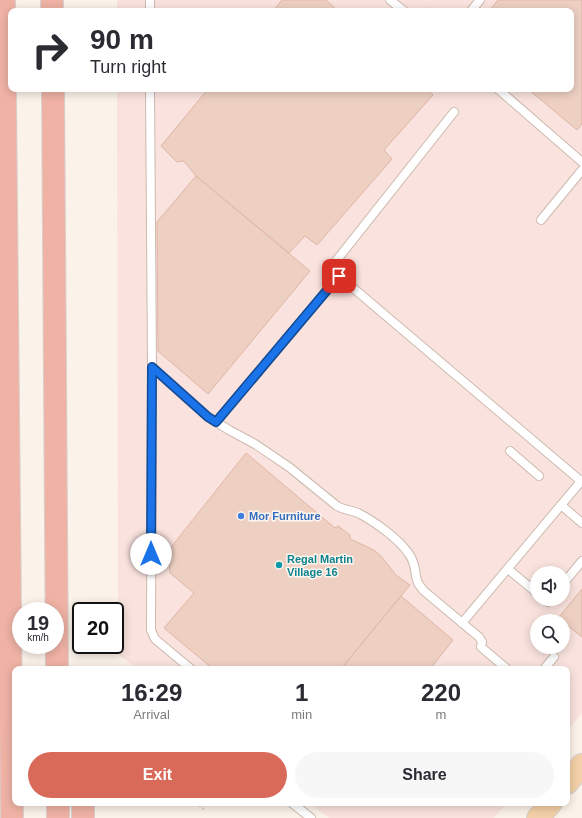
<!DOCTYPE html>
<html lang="en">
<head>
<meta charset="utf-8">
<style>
	body { margin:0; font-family:Arial,sans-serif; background:#f7f7f7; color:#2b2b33; height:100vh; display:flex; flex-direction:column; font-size:15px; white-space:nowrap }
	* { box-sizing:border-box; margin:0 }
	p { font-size:13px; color:#7c7c81 }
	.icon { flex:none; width:22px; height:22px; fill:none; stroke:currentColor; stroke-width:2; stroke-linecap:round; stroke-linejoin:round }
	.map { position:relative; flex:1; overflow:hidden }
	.side { position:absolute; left:12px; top:666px; width:558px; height:140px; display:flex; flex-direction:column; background:#fff; border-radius:8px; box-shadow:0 2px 10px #0003 }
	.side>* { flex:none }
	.hud { position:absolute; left:8px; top:8px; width:566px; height:84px; border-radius:8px; box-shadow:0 2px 10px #0003; background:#fff; color:#2b2b33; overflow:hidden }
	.tools { position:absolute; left:530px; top:566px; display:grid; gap:8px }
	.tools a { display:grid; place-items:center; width:40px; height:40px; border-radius:50%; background:#fff; box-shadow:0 2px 10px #0003; font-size:20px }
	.speed { position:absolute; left:12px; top:602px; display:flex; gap:8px; font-size:20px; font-weight:700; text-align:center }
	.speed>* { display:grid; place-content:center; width:52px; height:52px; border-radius:50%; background:#fff; box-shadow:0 2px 10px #0003; line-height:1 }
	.speed small { font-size:10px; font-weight:400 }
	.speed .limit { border:2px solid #111; border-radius:6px; background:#fff; color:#111 }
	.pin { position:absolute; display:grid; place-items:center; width:34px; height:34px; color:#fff; margin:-17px; border-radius:8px; box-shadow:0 2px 6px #0006 }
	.me { position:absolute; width:44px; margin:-22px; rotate:0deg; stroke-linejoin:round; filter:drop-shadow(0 0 3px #0008) }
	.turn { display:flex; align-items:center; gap:14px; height:84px; padding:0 16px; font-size:18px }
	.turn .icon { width:52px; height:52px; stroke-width:2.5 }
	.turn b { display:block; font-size:28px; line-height:34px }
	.eta { display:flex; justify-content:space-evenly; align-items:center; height:68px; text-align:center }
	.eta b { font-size:24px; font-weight:600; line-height:28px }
	.primary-button { display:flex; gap:8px; margin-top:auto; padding:8px 16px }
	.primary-button a { flex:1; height:46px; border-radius:24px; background:#d96a59; color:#fff; font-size:16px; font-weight:600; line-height:46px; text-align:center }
	.primary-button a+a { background:#f7f7f7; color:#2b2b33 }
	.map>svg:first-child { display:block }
	.commercial { fill:#fae3de; fill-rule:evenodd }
	.building { fill:#eed0c3; stroke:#dfb5a5 }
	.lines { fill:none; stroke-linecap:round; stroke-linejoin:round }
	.service-casing { stroke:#ccb9af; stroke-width:10 }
	.primary-casing { stroke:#d8d0ce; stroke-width:24 }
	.motorway-casing { stroke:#d8d0ce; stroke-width:24 }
	.path { stroke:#d3b3a6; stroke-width:2.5; stroke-dasharray:1 3; stroke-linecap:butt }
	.service { stroke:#fff; stroke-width:8 }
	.primary { stroke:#f3d0a7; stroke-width:22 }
	.motorway { stroke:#efb2a5; stroke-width:22 }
	.route-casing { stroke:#114b97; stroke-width:10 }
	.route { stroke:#1a73e8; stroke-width:7 }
	.shop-dot { fill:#3f7fe0; stroke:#fdf6ef; stroke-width:1.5 }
	.culture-dot { fill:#0f9aa8; stroke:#fdf6ef; stroke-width:1.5 }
	.labels { text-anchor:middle; stroke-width:3; stroke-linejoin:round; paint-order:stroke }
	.shop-label { font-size:11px; font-weight:bold; fill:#366cbe; stroke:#fdf6ef; text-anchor:start }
	.culture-label { font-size:11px; font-weight:bold; fill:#0d838f; stroke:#fdf6ef; text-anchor:start }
</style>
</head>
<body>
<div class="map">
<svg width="582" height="818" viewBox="0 0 582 818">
	<rect width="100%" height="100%" fill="#fbf2e9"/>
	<!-- commercial -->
	<g class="commercial">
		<path d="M117,0H429L430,1L431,0H582V713L567,731V669H137L118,654L117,89H571V11H117ZM537,573H563V599H537ZM537,621H563V647H537Z"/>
		<polygon points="309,803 507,803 494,818 329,818"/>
	</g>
	<!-- building -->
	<g class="building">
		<polygon points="282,0 326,0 338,11 273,11"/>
		<polygon points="498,0 582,0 582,124 577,130 528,89 571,89 571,11 489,11"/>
		<polygon points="208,89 426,89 433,95 384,150 392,159 317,245 305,236 289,253 196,176 184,161 177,162 161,146"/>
		<polygon points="196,176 310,271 208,394 158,351 157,222"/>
		<polygon points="246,453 335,528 338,526 350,535 350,539 374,550 381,556 397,576 410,585 341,669 213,669 164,628 194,593 170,573 168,551"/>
		<polygon points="582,589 582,637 558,618"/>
		<polygon points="401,596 453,640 430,669 341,669"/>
	</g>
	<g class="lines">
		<defs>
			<g id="service">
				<polyline points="150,0 150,11"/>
				<polyline points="390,0 404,11"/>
				<polyline points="471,11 480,0"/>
				<polyline points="150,89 152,367 151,630 155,639 191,669"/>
				<polyline points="498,89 582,162"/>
				<path d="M454,112L336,261C334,267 334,270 339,276L582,482"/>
				<polyline points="541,220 582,170"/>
				<path d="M152,367L208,417L229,430L255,444L289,467L337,506C344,510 351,510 358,513C374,521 399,539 409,554C417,565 414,574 418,583C420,586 422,589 424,591L479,637L482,642L481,647L507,669"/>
				<polyline points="216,422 339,276"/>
				<polyline points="510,451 539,476"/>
				<polyline points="561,505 582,523"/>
				<polyline points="508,569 537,593"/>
				<polyline points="563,584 582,561"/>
				<polyline points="544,599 548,602 551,599"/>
				<polyline points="462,623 582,480"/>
				<polyline points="544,669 554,657"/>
				<polyline points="292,803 311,818"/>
			</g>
			<g id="primary">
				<polyline points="567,783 582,765"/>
				<polyline points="538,818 551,803"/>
			</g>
			<g id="motorway">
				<polyline points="4,0 12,818"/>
				<polyline points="52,0 52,11"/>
				<polyline points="53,89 57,669"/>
				<polyline points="58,803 58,818"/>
				<polyline points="83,803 83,818"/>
			</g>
		</defs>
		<!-- service casing -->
		<use href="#service" class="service-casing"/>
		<!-- primary casing -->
		<use href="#primary" class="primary-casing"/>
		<!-- motorway casing -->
		<use href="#motorway" class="motorway-casing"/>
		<!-- path -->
		<polyline class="path" points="197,803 206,811"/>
		<!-- service -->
		<use href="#service" class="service"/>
		<!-- primary -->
		<use href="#primary" class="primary"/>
		<!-- motorway -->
		<use href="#motorway" class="motorway"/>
	</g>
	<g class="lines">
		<defs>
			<polyline id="route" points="151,554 152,367 208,417 216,422 339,276"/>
		</defs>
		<!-- route casing -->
		<use href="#route" class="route-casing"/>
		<!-- route -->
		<use href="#route" class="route"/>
	</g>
	<!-- markers -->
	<circle class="shop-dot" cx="241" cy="516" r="4"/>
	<circle class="culture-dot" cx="279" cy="565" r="4"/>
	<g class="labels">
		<!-- shop labels -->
		<g class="shop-label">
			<text x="249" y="520">Mor Furniture</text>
		</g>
		<!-- culture labels -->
		<g class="culture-label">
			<text x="287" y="563">Regal Martin<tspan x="287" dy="13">Village 16</tspan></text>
		</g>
	</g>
</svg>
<div class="tools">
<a><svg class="icon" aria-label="sound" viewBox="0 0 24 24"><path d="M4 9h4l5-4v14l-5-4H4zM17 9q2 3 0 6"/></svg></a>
<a><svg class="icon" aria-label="search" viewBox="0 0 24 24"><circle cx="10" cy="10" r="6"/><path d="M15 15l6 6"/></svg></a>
</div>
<div class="speed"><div>19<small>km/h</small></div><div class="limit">20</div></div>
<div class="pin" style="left:339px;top:276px;background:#d93025"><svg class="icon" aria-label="arrive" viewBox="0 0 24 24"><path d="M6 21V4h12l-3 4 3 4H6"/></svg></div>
<svg class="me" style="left:151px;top:554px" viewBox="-20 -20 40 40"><circle r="19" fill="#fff"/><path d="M0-13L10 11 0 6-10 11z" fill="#1a73e8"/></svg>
<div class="hud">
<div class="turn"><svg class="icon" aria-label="right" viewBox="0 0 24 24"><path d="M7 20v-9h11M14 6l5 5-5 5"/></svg><div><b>90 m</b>Turn right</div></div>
</div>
<section class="side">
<div class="eta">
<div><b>16:29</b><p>Arrival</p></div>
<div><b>1</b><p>min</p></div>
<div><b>220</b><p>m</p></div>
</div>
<div class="primary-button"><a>Exit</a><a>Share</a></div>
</section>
</div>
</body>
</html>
